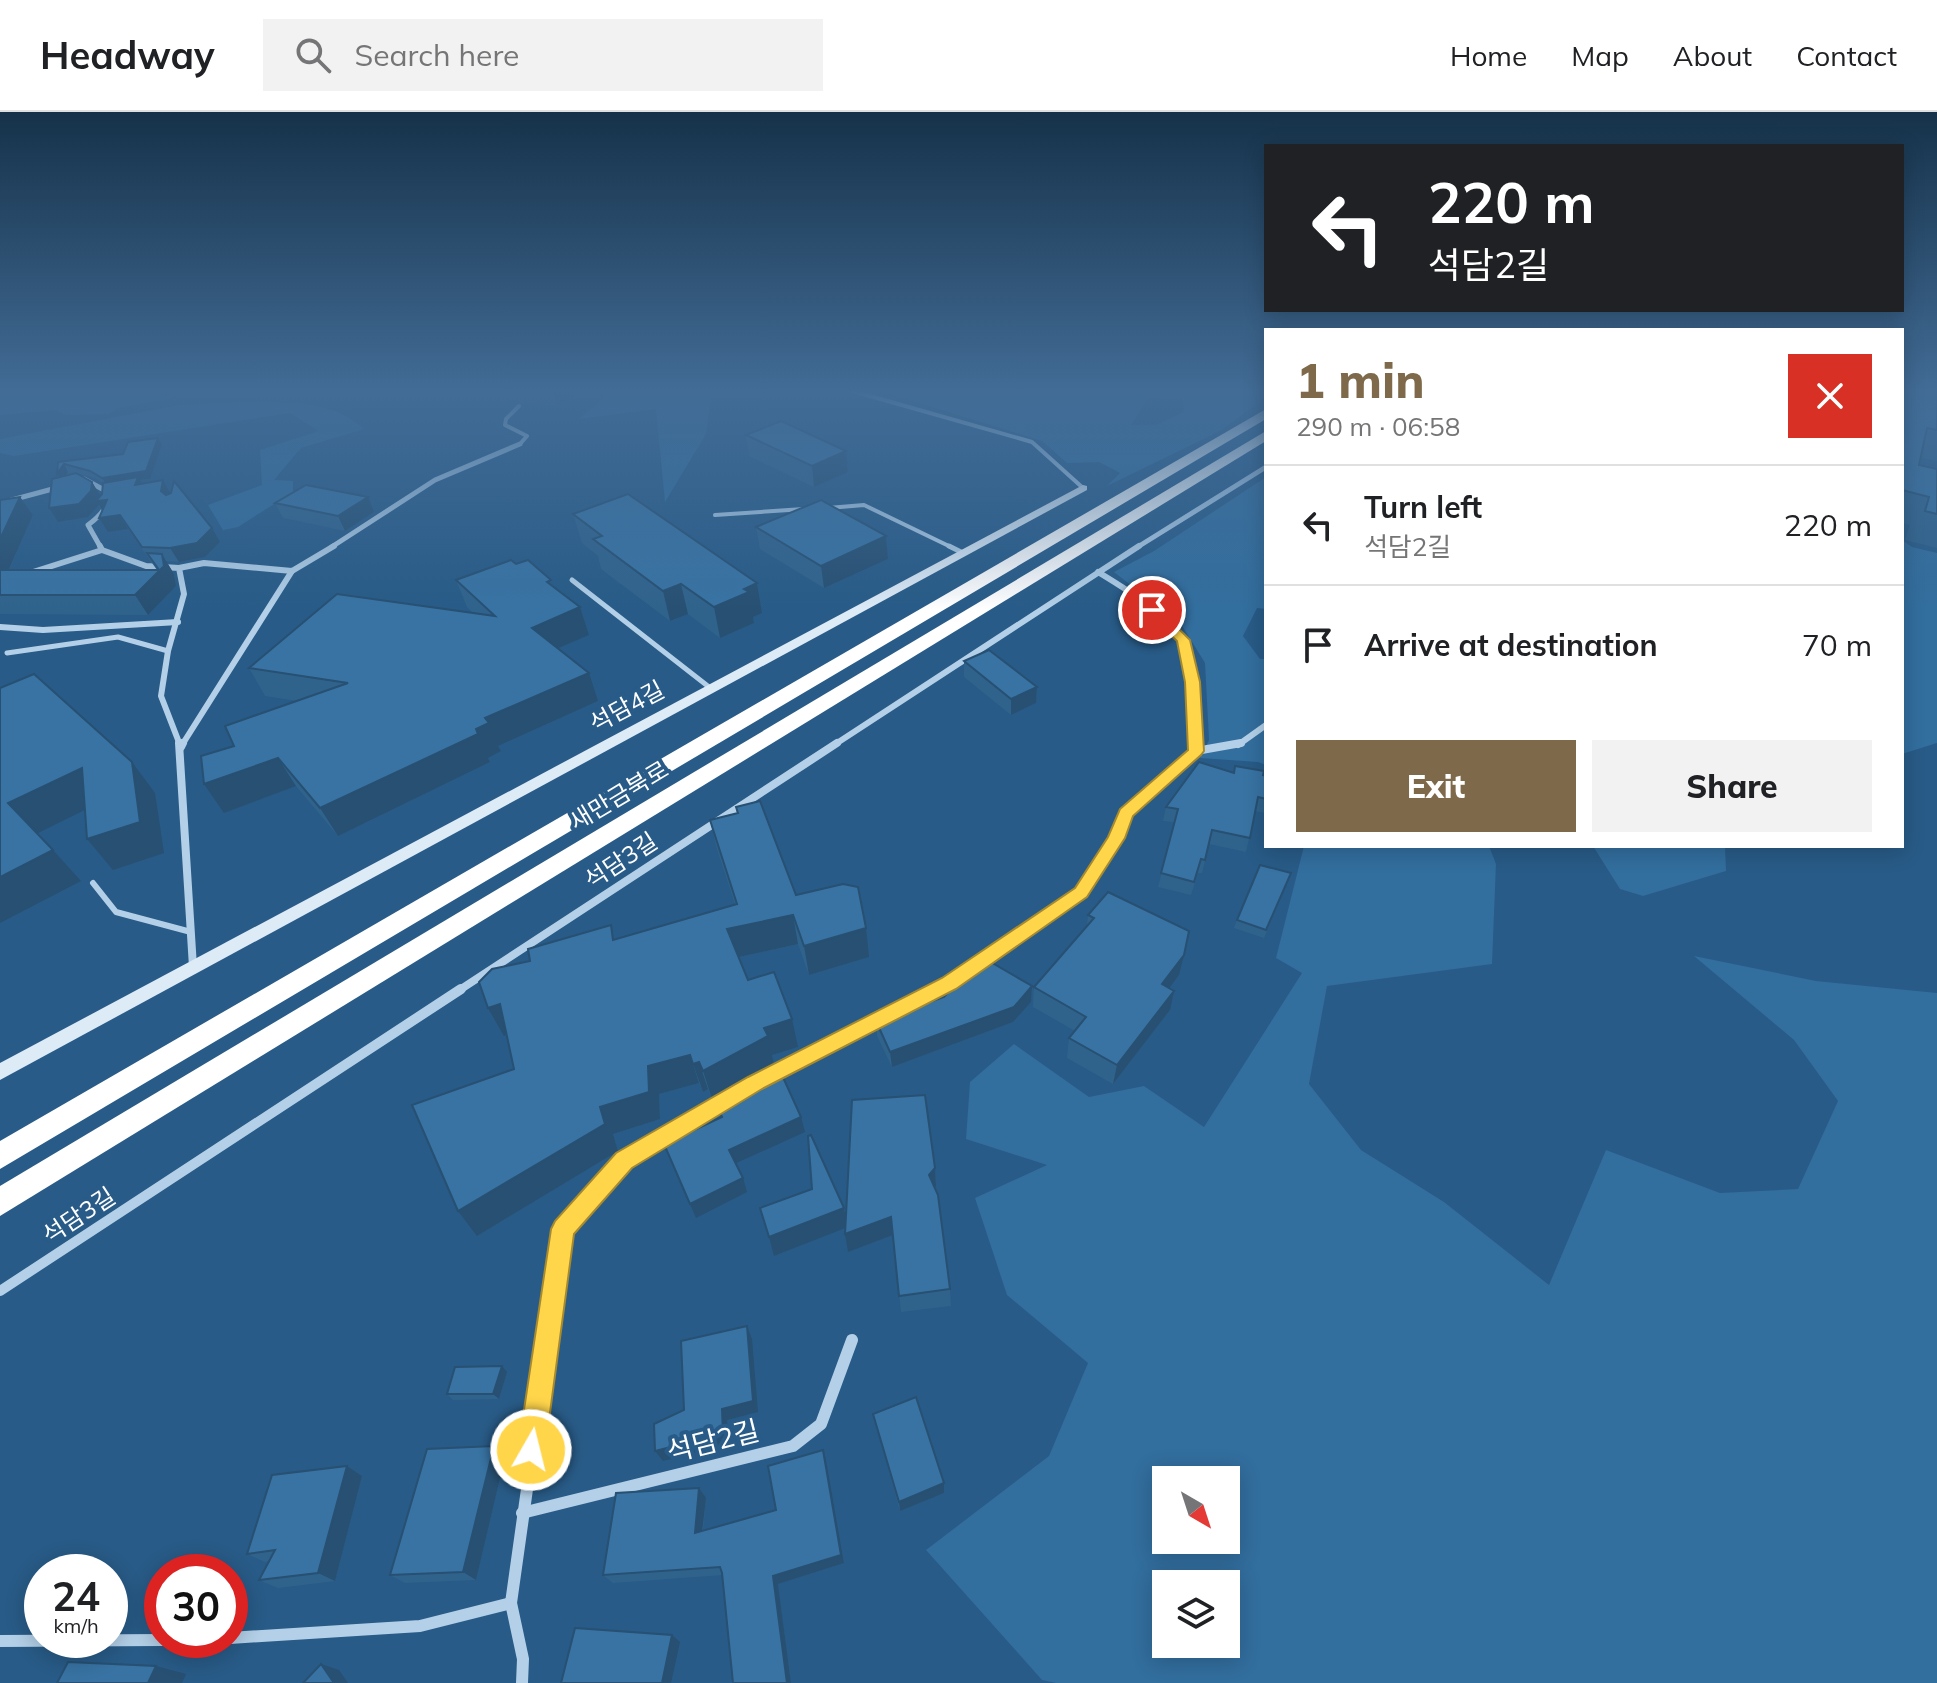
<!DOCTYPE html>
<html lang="en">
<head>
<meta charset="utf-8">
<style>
	body { margin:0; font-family:Mulish,"Noto Sans KR",sans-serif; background:#f2f2f2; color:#202124; height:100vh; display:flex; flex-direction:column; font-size:30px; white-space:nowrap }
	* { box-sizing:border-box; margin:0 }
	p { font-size:26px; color:#757577 }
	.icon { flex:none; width:44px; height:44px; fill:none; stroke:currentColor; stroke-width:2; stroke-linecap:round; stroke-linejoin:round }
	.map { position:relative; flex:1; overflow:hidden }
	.details { position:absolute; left:1264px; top:216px; width:640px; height:520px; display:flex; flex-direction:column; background:#fff; border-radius:0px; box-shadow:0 4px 20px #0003 }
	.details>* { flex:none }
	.banner { position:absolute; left:1264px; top:32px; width:640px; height:168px; border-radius:0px; box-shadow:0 4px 20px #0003; background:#202124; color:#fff; overflow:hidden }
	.needle { width:52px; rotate:141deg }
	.controls { position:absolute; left:1152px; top:1354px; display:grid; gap:16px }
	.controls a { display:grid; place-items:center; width:88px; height:88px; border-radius:0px; background:#fff; box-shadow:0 4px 20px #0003; font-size:40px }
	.speed { position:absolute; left:24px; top:1442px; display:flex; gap:16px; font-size:40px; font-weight:700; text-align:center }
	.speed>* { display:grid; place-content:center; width:104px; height:104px; border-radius:50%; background:#fff; box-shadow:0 4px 20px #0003; line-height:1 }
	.speed small { font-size:20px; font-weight:400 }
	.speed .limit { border:12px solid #d22; background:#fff; color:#111 }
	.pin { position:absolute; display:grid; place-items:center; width:68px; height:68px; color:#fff; margin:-34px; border:4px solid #fff; border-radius:50%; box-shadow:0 2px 8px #0007 }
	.me { position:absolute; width:88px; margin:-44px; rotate:8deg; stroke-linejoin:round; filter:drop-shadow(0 0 6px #0008) }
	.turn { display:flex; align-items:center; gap:28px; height:168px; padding:0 32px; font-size:36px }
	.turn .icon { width:104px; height:104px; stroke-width:2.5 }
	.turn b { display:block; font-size:56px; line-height:68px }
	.round { display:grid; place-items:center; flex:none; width:84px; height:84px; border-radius:0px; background:#f2f2f2 }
	.headline { display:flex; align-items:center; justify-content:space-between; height:136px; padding:0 32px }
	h1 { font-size:48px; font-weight:800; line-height:60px; color:#7e694a }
	.primary-button { display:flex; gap:16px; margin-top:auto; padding:16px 32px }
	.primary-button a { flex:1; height:92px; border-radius:0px; background:#7e694a; color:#fff; font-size:32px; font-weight:800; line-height:92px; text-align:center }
	.primary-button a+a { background:#f2f2f2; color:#202124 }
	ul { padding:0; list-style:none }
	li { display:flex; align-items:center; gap:24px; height:120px; padding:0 32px; border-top:2px solid #e0e0e0 }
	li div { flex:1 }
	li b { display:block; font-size:30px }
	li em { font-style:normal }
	header { display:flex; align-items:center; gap:48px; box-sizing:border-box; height:112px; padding:0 40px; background:#fff; border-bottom:2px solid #e0e0e0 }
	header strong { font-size:38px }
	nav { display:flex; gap:44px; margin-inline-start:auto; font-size:28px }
	.search { width:560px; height:72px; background:#f2f2f2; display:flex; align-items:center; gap:20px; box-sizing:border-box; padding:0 28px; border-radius:0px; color:#757577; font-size:30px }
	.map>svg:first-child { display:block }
	.green { fill:#326e9e; fill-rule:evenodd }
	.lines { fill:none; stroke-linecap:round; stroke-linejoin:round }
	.lane-far2 { stroke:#b3d0e8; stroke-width:4 }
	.lane-far1 { stroke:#b3d0e8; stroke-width:5 }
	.lane { stroke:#b3d0e8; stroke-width:6 }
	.street-far4 { stroke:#b3d0e8; stroke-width:5 }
	.street-far3 { stroke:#b3d0e8; stroke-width:6 }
	.street-far2 { stroke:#b3d0e8; stroke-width:8 }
	.street-far1 { stroke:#b3d0e8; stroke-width:10 }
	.street { stroke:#b3d0e8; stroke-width:12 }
	.secondary { fill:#ddebf7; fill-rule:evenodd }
	.highway { fill:#fff; fill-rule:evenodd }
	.wall { fill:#30638c; fill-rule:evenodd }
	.shaded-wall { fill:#275072 }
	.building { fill:#3873a3; stroke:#275072; stroke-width:2 }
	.route { fill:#ffd54a; stroke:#a68a30; stroke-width:2 }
	.labels { text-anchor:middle; stroke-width:8; stroke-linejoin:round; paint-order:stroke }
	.street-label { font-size:24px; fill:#fff; stroke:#285b87 }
	.near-street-label { font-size:28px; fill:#fff; stroke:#285b87 }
</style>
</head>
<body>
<header>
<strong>Headway</strong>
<div class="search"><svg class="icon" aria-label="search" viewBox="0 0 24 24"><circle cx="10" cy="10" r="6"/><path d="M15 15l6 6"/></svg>Search here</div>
<nav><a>Home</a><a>Map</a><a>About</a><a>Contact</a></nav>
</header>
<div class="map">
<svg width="1937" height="1571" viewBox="0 0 1937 1571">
	<rect width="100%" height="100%" fill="#285b87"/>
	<!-- green -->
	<g class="green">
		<polygon points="10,278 142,278 172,286 117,296 109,302 65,303 56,298 0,303 0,280"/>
		<polygon points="613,278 712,278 706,322 665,390 656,297 579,307"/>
		<path d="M878,278H1266V285L1220,319L1107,374L1120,361L1099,350L1067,351L1042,329ZM1149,285L1183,286L1184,300L1156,313H1131Z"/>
		<path d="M236,290C278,290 330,286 364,317L301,336L274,368L293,369V380L238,415L223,418L208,393L262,373L260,338L319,319L290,301L14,344L0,341V327L180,293Z"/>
		<polygon points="1266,365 1266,497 1257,496 1243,524 1260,547 1266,547 1266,653 1258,650 1200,646 1209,628 1205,551 1181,512 1114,460 1154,439"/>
		<polygon points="1902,428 1912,435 1937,441 1937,631 1902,642"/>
		<path d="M1304,734H1489L1496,752L1492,852L1327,874L1309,972L1361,1038L1444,1090L1549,1173L1606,1038L1720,1081L1798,1077L1838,989L1794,928L1694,844L1816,869L1937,881V1571H1056L1042,1568L926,1438L1049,1344L1088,1251L1007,1183L975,1086L1047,1053L966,1027L970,970L1014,932L1089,985L1144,974L1204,1015L1302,861L1276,846ZM1166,1368H1226V1428H1166ZM1166,1472H1226V1532H1166Z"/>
		<polygon points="1593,734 1725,734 1726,759 1643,784 1620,777"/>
	</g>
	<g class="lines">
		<!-- lane-far2 -->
		<g class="lane-far2">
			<polyline points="849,278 1032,330 1083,376"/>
			<polyline points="519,294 506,307 505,313 527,324 520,332"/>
			<polyline points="828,396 864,393 953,436"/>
			<polyline points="715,403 804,397"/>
		</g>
		<!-- lane-far1 -->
		<g class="lane-far1">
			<polyline points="949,434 961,440"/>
			<polyline points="572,468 709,575"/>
			<polyline points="7,541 118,525 168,539"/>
		</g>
		<!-- lane -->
		<polyline class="lane" points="93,771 116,800 191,820"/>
		<!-- street-far4 -->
		<g class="street-far4">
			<path d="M84,367L106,379C110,395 100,404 88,413L101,436"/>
			<polyline points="0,391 60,375"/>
			<polyline points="330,436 435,368 520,332"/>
			<polyline points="1136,436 1266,355"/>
		</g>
		<!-- street-far3 -->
		<g class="street-far3">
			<polyline points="100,434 102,438 146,454 179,456 184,482 168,539 161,584 180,633"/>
			<polyline points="179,456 204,451 292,459 334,434"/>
			<polyline points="33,460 102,438"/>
			<path d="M1098,460C1192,517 1190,527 1196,633"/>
			<polyline points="0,515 43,518 178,510"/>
			<polyline points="182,633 292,459"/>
			<polyline points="834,633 1139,434"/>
			<polyline points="1238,633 1266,613"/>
		</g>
		<!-- street-far2 -->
		<g class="street-far2">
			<polyline points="179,631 193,855"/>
			<polyline points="1196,631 1196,639"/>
			<polyline points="181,635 183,631"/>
			<polyline points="458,879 837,631"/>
			<polyline points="935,879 1081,780 1116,726 1126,701 1181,651 1196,639 1241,631"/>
		</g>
		<!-- street-far1 -->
		<g class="street-far1">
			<polyline points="771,963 939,877"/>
			<polyline points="0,1179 461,877"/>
			<polyline points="553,1187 563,1117 624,1048 724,989"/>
		</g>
		<!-- street -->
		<g class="street">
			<polyline points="522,1401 793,1334 821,1312 852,1228"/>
			<polyline points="230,1526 420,1514 511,1491"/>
			<polyline points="0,1529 162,1528"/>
			<polyline points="522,1571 523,1547 511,1491 554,1185"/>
		</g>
		<!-- secondary -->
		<polygon class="secondary" points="1083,373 1087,374 1087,378 0,968 0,951"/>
		<!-- highway -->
		<g class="highway">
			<polygon points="1266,297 1266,307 0,1057 0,1029"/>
			<polygon points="1266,319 1266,329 0,1104 0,1074"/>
		</g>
	</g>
	<!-- wall -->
	<g class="wall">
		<polygon points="505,278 589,278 582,278 557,294 508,288"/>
		<polygon points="1902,278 1937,279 1937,349 1921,346 1919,353 1937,357 1937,436 1905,428 1910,413 1902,411"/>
		<polygon points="746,323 846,339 848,360 814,375 749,344"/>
		<path d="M162,333L150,367L140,368L142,372L170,381L220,430L205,445L179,450L166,449L174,462L176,474L148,503L0,502V388L20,385L33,403L9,458H157L128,417L108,420L99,406L102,399L99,393L88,405L58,410L49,396L60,366L57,362L58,350L123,342ZM76,361L95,366L103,371L102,382L100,384L92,370Z"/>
		<polygon points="275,391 374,400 345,419 283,406"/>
		<polygon points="573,402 757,471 762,501 753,505 754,511 720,526 688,502 670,509 601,457 598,444 582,431"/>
		<polygon points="756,415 886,424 888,447 824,476 760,437"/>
		<polygon points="516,452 553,474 580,495 589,523 558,536 598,589 498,634 501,639 488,646 490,650 338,724 296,674 224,701 234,634 297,589 265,584 249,556 473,501 467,495 456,468"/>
		<polygon points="964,549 1037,575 1036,591 1011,603 964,565"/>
		<polygon points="1263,663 1266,664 1266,701 1255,699 1246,740 1209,732 1202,761 1198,761 1191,783 1158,775 1175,710 1163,709 1166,695"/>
		<polygon points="736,695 796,783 869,845 809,863 798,832 739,845 748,868 798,935 772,943 774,952 712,987 708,977 703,980 699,971 659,982 660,1007 613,1022 618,1039 477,1124 514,957 507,923 504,924 530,849 616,827 735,792 717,737 710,708 737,702"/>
		<polygon points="1291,761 1264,826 1234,816 1237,808"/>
		<polygon points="1108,780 1179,863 1170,876 1170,898 1113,972 1067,946 1069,926 1075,919 1033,895 1034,875 1087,814 1088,803"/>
		<polygon points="1032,874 1031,890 1013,910 892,955 877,924 876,909"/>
		<polygon points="935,1056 936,1074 935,1076 950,1177 951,1194 901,1200 893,1123 848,1140 845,1116 774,1144 844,1096 846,1104"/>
		<polygon points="507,1260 499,1287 453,1288 447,1282"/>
		<polygon points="873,1302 944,1371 944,1381 900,1399"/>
		<polygon points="494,1334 505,1345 476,1468 405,1471 390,1463"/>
		<polygon points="826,1348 844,1451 778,1472 791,1571 733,1571 723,1463 613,1471 603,1463 699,1376 706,1386 703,1418 776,1398"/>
		<polygon points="347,1354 362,1364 335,1469 278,1476 259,1468 269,1449 265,1450 247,1442"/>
	</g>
	<!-- shaded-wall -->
	<g class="shaded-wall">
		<polygon points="553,278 582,278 557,294"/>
		<polygon points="158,326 162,333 150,367 140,368 146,378 135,373 106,373 102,366"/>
		<polygon points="846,339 848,360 814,375 812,354"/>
		<polygon points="64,352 68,360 62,369 57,362"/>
		<polygon points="163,368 170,381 169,392 161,379"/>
		<polygon points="92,370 100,383 100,389 107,388 105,402 99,393 88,405 58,410 49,396"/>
		<polygon points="20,385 33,403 5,466 0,469 0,427"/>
		<polygon points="368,385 374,400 345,419 338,404"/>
		<polygon points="120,403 128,417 108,420 99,406"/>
		<polygon points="212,416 220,430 205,445 179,450 170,436"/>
		<polygon points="886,424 888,447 824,476 821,454"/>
		<polygon points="162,442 174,462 176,474 148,503 135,483 164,454"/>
		<polygon points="757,471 762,501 753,505 754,511 720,526 714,495 744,477"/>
		<polygon points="681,472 688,502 670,509 663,479"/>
		<polygon points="580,495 589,523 542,543 532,516"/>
		<polygon points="589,561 598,589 498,634 501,639 488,646 490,650 338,724 320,696 476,617 485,606"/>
		<polygon points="1037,575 1036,591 1011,603 1011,587"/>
		<polygon points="278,646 296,674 224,701 204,672"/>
		<polygon points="132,650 155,681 164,741 113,758 87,727"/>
		<polygon points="82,656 107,687 36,722 8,691"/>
		<polygon points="53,738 81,769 0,811 0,765"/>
		<polygon points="793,803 798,832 734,846 727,817"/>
		<polygon points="866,816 869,845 809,863 804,834"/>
		<polygon points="1184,843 1179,863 1158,892 1162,872"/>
		<polygon points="1032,874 1031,890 1013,910 892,955 890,940"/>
		<polygon points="1174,879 1170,898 1113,972 1117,953"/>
		<polygon points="500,892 515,920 504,924 488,896"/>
		<polygon points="792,907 798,935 772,943 774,952 712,987 703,959 764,916"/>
		<polygon points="690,943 699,971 659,982 660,1007 613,1022 618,1039 477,1124 458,1099 600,995 648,954"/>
		<polygon points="699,950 708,977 703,980 693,952"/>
		<polygon points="801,1005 805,1020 734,1052 729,1038"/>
		<polygon points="935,1056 936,1074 930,1081 929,1063"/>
		<polygon points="743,1066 747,1080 696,1106 690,1092"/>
		<polygon points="844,1096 848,1115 774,1144 769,1125"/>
		<polygon points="891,1105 893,1123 848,1140 845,1122"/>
		<polygon points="747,1214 752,1227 758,1300 727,1308 729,1333 663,1349 655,1339 722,1297"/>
		<polygon points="502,1254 507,1260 499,1287 493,1282"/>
		<polygon points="494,1334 505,1345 476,1468 463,1460"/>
		<polygon points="823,1338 826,1348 844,1451 778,1472 791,1571 787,1571 773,1464"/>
		<polygon points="347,1354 362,1364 335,1469 318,1461"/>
		<polygon points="944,1371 944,1381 900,1399 899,1390"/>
		<polygon points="699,1376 706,1386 701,1429 695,1421"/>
		<polygon points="672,1523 680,1530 671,1571 662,1571"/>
		<polygon points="321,1552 339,1558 348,1571 334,1571"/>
		<polygon points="156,1554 186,1562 182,1571 148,1571"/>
	</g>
	<!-- building -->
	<g class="building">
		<polygon points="1902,278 1929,278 1937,279 1937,318 1927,316 1919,353 1937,357 1937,402 1925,399 1929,385 1902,378"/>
		<polygon points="781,309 846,339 812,354 746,323"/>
		<polygon points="158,326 146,359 102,366 90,359 64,352 57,362 58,350 123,342 128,330"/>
		<polygon points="76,361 92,370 91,379 79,392 49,396 52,367"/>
		<polygon points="138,365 135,373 163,368 161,379 166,383 171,381 174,369 212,416 197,431 170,436 142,435 120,403 99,406 107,388 96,389 102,382 103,371"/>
		<polygon points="306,373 368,385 338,404 275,391"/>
		<polygon points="628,382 757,471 744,477 749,480 714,495 681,472 663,479 593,427 602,424 573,402"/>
		<polygon points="20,385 0,427 0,388"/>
		<polygon points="821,388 886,424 821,454 756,415"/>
		<polygon points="147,441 162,442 164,454 135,483 0,483 0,458 159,458"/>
		<polygon points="511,448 516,452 528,448 551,468 547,470 580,495 532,516 589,561 485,606 489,611 476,617 478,622 320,696 278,646 204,672 201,644 234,634 225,614 348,571 249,556 337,482 495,504 456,468"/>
		<polygon points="989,538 1037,575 1011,587 964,549"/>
		<polygon points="34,562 132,650 140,710 87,727 82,656 8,691 53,738 0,765 0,576"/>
		<polygon points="1199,650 1234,661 1235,654 1264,659 1263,663 1266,664 1266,687 1258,685 1250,726 1212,718 1205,748 1201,747 1194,770 1161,761 1178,697 1166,695"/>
		<polygon points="760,689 796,783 843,772 858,775 866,816 804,834 793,803 727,817 748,868 774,860 792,907 764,916 768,924 703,959 699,950 693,952 690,943 648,954 649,980 600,995 605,1012 458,1099 412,993 514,957 500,892 488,896 479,870 492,857 530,849 528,837 611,813 613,828 737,792 710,708 738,701 736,695"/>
		<polygon points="1260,753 1291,761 1266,818 1237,808"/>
		<polygon points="1108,780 1189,819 1184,843 1162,872 1174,879 1117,953 1069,926 1086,905 1034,875 1094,806 1088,803"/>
		<polygon points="982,845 1032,874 1014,895 890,940 876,909 944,885"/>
		<polygon points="777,952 801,1005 729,1038 743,1066 690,1092 664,1032 722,1005 714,987"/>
		<polygon points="925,983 935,1056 929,1063 938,1083 950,1177 899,1184 891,1105 845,1122 852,988"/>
		<polygon points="811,1023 844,1096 769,1125 760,1096 812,1077 808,1024"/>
		<polygon points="747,1214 753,1289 722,1297 723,1322 655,1339 654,1312 684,1298 681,1229"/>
		<polygon points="502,1254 493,1282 447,1282 455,1255"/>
		<polygon points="916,1285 944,1371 899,1390 873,1302"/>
		<polygon points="494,1334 463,1460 390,1463 427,1337"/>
		<polygon points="823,1338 841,1443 773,1464 787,1571 733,1571 722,1461 720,1455 603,1463 616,1381 699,1376 695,1421 776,1398 768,1354"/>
		<polygon points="347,1354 318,1461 259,1468 275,1438 247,1442 272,1363"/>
		<polygon points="575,1516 672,1523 662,1571 561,1571"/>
		<polygon points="68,1550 156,1554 148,1571 57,1571"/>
		<polygon points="321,1552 334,1571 303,1571"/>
	</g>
	<!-- sky -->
	<linearGradient id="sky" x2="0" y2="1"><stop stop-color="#16324a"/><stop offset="0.56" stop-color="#426c96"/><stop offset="1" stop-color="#426c96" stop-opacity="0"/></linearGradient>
	<rect width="1937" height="498" fill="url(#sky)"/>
	<!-- route -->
	<polygon class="route" points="1147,495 1157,495 1190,528 1200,570 1204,639 1201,643 1133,704 1125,726 1087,785 956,877 762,977 632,1056 574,1122 545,1338 541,1347 531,1351 522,1347 518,1338 551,1117 555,1109 616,1041 748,965 942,866 1075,776 1108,725 1120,697 1188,638 1185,570 1177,529 1147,501"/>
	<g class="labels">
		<!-- street labels -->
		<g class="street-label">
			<text transform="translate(627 595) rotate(-28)" y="8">석담4길</text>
			<text transform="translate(619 684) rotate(-31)" y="8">새만금북로</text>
			<text transform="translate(621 749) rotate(-33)" y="8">석담3길</text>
			<text transform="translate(79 1104) rotate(-33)" y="8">석담3길</text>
		</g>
		<!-- near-street labels -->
		<g class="near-street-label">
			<text transform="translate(713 1329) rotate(-14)" y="10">석담2길</text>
		</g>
	</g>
</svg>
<div class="controls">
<a><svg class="needle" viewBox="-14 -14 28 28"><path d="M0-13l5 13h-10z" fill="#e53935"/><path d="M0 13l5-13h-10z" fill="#757577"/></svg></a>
<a><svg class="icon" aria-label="layers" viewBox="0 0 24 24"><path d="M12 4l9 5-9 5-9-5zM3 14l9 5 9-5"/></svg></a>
</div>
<div class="speed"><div>24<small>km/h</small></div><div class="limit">30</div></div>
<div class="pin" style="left:1152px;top:498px;background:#d93025"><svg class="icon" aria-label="arrive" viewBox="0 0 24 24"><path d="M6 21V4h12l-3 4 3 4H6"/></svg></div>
<svg class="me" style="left:531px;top:1338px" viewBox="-20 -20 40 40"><circle r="17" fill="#ffd54a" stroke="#fff" stroke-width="3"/><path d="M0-11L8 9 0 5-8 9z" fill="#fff"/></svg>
<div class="banner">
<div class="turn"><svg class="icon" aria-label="left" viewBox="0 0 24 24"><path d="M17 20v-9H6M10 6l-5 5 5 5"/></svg><div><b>220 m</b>석담2길</div></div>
</div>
<section class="details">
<div class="headline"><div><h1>1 min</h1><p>290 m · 06:58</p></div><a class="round" style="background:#d93025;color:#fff"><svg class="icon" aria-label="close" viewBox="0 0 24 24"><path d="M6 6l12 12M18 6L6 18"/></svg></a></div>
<ul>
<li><svg class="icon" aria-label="left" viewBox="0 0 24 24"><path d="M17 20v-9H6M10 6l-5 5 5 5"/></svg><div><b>Turn left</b><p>석담2길</p></div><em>220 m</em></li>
<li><svg class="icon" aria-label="arrive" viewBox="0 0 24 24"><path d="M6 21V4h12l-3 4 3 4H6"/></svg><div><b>Arrive at destination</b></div><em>70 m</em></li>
</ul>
<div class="primary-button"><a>Exit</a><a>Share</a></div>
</section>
</div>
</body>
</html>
